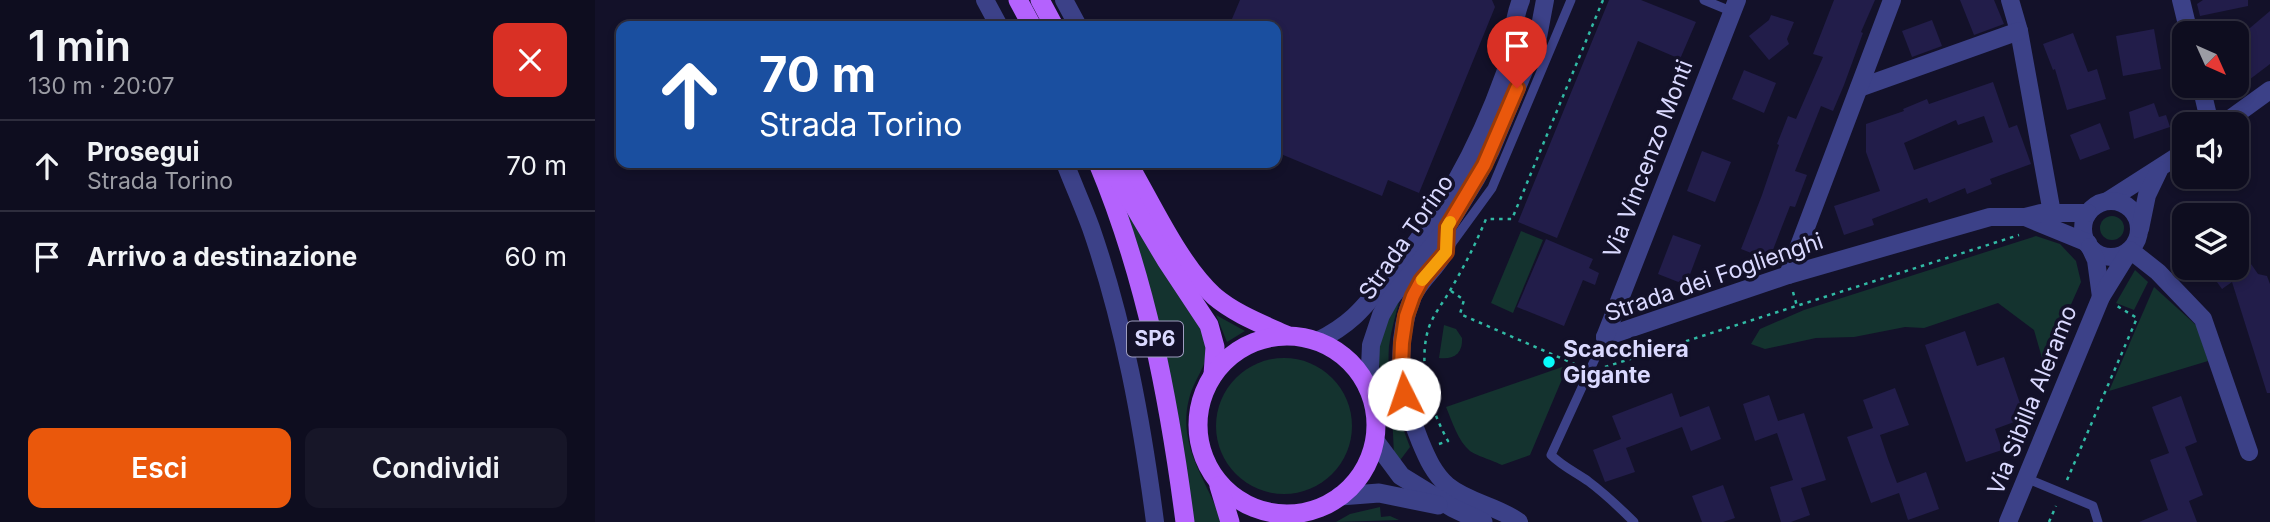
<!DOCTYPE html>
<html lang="it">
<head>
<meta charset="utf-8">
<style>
	body { margin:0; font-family:Inter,sans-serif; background:#171628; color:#f1f3f6; height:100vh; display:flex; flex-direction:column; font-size:26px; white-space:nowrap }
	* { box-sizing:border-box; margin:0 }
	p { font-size:23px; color:#9b9ca4 }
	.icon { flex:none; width:38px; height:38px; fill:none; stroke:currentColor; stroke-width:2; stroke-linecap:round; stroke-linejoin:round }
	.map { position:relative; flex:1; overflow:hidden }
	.details { display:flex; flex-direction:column; background:#0e0d1f; width:595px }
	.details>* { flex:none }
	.hud { position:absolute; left:21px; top:21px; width:665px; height:147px; border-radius:14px; box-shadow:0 4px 10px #0003,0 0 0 2px #2e2d3d; background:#1a4fa0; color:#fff; overflow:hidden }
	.needle { width:46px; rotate:135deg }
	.controls { position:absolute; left:1577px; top:21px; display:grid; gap:14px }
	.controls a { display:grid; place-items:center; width:77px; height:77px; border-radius:14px; background:#0e0d1f; box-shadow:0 4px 10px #0003,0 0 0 2px #2e2d3d; font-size:35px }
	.pin { position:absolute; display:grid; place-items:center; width:60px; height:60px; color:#fff; margin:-72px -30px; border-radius:50% 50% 50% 0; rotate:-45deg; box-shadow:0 0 7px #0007 }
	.pin .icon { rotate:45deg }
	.me { position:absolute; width:77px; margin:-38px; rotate:356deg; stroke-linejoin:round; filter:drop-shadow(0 0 5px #0008) }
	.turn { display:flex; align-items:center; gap:24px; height:147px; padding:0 28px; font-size:32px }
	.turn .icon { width:91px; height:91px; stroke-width:2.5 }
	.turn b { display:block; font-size:49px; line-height:60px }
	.round { display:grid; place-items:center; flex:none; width:74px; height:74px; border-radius:14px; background:#171628 }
	.headline { display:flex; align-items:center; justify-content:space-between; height:119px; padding:0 28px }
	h1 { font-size:42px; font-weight:600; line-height:52px }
	.button { display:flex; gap:14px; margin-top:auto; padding:14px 28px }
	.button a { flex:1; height:80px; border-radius:14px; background:#ea580c; color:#fff; font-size:28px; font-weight:600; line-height:80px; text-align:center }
	.button a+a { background:#171628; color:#f1f3f6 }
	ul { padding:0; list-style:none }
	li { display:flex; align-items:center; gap:21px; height:91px; padding:0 28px; border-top:2px solid #2e2d3d }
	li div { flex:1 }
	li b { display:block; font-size:26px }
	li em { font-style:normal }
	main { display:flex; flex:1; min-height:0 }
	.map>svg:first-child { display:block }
	.green { fill:#14332f }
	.building { fill:#221d4a; fill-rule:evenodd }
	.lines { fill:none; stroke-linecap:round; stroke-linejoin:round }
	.path { stroke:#31baa5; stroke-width:2.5; stroke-dasharray:3.5 5; stroke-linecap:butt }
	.service { stroke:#3c4188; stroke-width:9 }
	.minor { stroke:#3c4188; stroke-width:18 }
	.tertiary { stroke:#3c4188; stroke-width:19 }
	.primary { stroke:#b462fd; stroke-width:19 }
	.route-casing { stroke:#983908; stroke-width:18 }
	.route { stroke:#ea580c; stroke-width:12 }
	.slow { stroke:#f59e0b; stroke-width:12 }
	.poi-dot { fill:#08fbfc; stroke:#131129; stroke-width:2.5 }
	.labels { text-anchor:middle; stroke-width:7; stroke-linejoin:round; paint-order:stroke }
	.shield { fill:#131129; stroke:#9e9dbf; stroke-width:2 }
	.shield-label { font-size:21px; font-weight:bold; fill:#dad9ff }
	.street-label { font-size:23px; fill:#dad9ff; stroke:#131129 }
	.poi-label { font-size:23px; font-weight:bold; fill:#dad9ff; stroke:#131129; text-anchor:start }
</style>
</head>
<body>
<main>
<section class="details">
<div class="headline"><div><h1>1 min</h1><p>130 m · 20:07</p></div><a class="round" style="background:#d93025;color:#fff"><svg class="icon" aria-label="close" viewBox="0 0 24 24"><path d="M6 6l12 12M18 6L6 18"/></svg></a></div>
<ul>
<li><svg class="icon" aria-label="ahead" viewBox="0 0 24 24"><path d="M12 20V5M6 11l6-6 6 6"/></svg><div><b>Prosegui</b><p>Strada Torino</p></div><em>70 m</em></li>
<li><svg class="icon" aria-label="arrive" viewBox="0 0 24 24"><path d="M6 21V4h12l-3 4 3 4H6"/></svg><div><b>Arrivo a destinazione</b></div><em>60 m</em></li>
</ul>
<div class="button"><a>Esci</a><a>Condividi</a></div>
</section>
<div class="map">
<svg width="1675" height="522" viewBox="0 0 1675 522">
	<rect width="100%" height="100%" fill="#131129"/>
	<!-- green -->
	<g class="green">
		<path d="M528,202L612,337C611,346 612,356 609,364C604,376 597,386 594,399C582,446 612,480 627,522H597L587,437L568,340Z"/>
		<circle cx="1517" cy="228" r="12"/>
		<polygon points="926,231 948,240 918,313 896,303"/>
		<polygon points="1441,236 1465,244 1481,261 1486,282 1449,365 1439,330 1403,303 1329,328 1310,327 1259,337 1221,338 1170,349 1156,344 1165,329 1209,310"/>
		<polygon points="1540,270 1553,282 1539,310 1521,303"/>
		<polygon points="1559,287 1602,326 1613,361 1514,391"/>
		<path d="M805,298C801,314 796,330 794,346C791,381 803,415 815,447L803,463L799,455L797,412L781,353L792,313Z"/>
		<polygon points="621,315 650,331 632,342"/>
		<path d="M849,325L861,329L867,338C868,353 859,360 844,358Z"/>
		<circle cx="689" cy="426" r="68"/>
		<path d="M973,365L935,455L907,465C899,461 880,455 875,451C863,441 857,421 851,407Z"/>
		<polygon points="785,507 786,517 795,516 804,520 741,522 755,514"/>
	</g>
	<!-- building -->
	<g class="building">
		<polygon points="645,0 897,0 900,7 824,193 793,180 787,196 681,152 681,26 634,26"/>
		<polygon points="1014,0 1046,0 1101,22 1085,59 1043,41 962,238 923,222"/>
		<polygon points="1239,0 1280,0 1266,32 1268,33 1249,85 1238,111 1226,106 1200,171 1212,175 1200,207 1195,206 1174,260 1146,249 1167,195 1184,145 1182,144 1193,116 1201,119 1228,57 1218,54"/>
		<polygon points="1365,0 1399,0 1409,24 1379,35"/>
		<polygon points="1608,0 1653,0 1653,6 1605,16 1602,4"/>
		<polygon points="1675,11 1675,64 1642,89 1642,39"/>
		<polygon points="1176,15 1199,22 1192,39 1194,44 1174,60 1154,36 1174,20"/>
		<polygon points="1337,20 1347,46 1317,57 1307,31"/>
		<polygon points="1559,29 1566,69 1528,76 1521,36"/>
		<polygon points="1478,33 1493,72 1502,69 1511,99 1472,110 1460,69 1458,70 1448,44"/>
		<polygon points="1149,70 1181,83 1169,113 1137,99"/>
		<path d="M1398,82L1414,128L1422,125L1436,164L1395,179L1397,184L1372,194L1370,188L1334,203L1332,198L1277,219L1279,225L1249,235L1239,206L1285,191L1271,152V124L1309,111L1308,109L1332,99L1334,104ZM1389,116L1398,142L1319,170L1309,143L1361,120L1363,125Z"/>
		<polygon points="1559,103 1564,117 1571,115 1575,127 1539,139 1534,112"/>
		<polygon points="1505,123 1515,149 1485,160 1475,135"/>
		<polygon points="1107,151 1136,162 1120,202 1092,191"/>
		<polygon points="1078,235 1106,245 1091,285 1063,274"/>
		<polygon points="951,239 998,259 994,268 1004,273 1000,285 988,280 969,326 922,307"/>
		<polygon points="1642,244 1663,274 1672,276 1675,284 1675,393 1672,393 1637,282 1627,289 1612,268 1642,268"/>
		<polygon points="1370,331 1382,366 1409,357 1430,418 1400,429 1407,450 1371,462 1330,345"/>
		<polygon points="1300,388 1314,425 1285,435 1293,459 1302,483 1331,472 1344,509 1313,520 1304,493 1276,503 1252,437 1278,428 1268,400"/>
		<polygon points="1077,393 1085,417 1114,406 1126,439 1096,451 1087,427 1031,448 1040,472 1010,482 998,450 1026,439 1017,416"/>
		<polygon points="1174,395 1183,421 1209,413 1231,480 1206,488 1215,515 1196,522 1186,522 1175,487 1198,480 1182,433 1160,441 1148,404"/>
		<polygon points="1586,396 1602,442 1590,447 1608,495 1594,501 1602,522 1544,522 1573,510 1555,460 1574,453 1557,407"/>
		<polygon points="1128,485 1140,518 1128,522 1107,522 1097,496"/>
	</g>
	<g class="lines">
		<!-- path -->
		<g class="path">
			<polyline points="856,291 869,300 865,314 984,366"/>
			<polyline points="1198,292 1202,306"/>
			<polyline points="1010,367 1424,235"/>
			<path d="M844,444L853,441C835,409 823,366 833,330C838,314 849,302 857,287C870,265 881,243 891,219H917L1008,0"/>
			<polyline points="1472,480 1542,318 1522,306"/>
			<polyline points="1454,522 1461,506"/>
		</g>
		<!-- service -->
		<g class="service">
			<polyline points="1109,0 1138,12"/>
			<polyline points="854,247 897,188 976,0"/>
			<path d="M1010,337L956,455C967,466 980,472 993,481C1009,493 1024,507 1039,522"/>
			<polyline points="1431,478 1498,506 1503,522"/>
		</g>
		<!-- minor -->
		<g class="minor">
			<polyline points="390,0 404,26"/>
			<polyline points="469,0 483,26"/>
			<polyline points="1415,0 1424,31 1457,213"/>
			<polyline points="1586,0 1594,33"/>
			<polyline points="1606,86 1615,124"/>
			<polyline points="1264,88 1424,31"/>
			<polyline points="1628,124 1675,90"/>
			<path d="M470,163C478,184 488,206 496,228C529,323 547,422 560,522"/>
			<polyline points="1514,200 1589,152"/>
			<circle cx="1516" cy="229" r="28"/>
			<polyline points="1430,217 1493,243"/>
			<path d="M852,227C852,235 853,247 849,253C841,269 826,279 818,296C798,343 806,396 825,441C832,458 839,474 853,486C874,503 903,506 924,522"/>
			<polyline points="1545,229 1552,195 1564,170"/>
			<polyline points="1495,247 1501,260 1506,297"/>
			<polyline points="1193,275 1297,0"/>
			<polyline points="1010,337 1193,275 1395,217 1430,217 1446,213 1493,213"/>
			<polyline points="1010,337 1142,0"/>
			<path d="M722,341C757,324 769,307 793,278C847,214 882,151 910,73C918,49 916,24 926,0"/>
			<polyline points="774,390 776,345 786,315 795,299 852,227 881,179 896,150 943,37 950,0"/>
			<polyline points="1413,522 1506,297 1535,250 1563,272 1608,319 1654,452"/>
		</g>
		<!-- tertiary -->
		<g class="tertiary">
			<polyline points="780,441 806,476 858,508 888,522"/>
			<polyline points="745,496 784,493 843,505"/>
		</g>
		<!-- primary -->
		<g class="primary">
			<polyline points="423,0 437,26"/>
			<polyline points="445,0 459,26"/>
			<path d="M503,163C551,278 574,399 590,522"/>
			<path d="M533,163C557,204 584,264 619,296C640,314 667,324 691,335"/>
			<polyline points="514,164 571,260 614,325 620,347 618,375"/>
			<circle cx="692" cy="425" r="89"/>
			<polyline points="624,486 635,522"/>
		</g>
	</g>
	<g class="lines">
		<defs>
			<polyline id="route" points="809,394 806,367 807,343 811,316 818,296 826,281 851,252 852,227 889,165 922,88"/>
		</defs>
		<!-- route casing -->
		<use href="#route" class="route-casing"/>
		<!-- route -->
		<use href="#route" class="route"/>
		<!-- slow -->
		<polyline class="slow" points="827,280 851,252 852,227 855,222"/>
	</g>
	<!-- markers -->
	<circle class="poi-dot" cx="954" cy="362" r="7"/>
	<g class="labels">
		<!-- shield labels -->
		<rect class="shield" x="532" y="321.5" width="56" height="35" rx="5"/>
		<g class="shield-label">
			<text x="560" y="346">SP6</text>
		</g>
		<!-- street labels -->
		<g class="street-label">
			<text transform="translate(1053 159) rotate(-69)" y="8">Via Vincenzo Monti</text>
			<text transform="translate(811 237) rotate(-55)" y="8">Strada Torino</text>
			<text transform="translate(1119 277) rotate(-19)" y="8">Strada dei Foglienghi</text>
			<text transform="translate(1437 400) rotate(-68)" y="8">Via Sibilla Aleramo</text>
		</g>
		<!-- poi labels -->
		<g class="poi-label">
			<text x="968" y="357">Scacchiera<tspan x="968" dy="26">Gigante</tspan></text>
		</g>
	</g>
</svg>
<div class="controls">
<a><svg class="needle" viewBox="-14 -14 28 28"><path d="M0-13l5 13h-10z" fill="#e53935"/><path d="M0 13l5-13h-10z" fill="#9b9ca4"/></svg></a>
<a><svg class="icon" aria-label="sound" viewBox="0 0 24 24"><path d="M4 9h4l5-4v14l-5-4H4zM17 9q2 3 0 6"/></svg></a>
<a><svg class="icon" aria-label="layers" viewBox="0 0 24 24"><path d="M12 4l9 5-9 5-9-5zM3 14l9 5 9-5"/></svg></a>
</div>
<div class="pin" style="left:922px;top:88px;background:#d93025"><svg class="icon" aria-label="arrive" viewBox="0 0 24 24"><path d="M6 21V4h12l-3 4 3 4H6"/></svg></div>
<svg class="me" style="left:809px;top:394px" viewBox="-20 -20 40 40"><circle r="19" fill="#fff"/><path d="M0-13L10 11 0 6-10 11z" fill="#ea580c"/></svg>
<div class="hud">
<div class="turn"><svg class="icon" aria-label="ahead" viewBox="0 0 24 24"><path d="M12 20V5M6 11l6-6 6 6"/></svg><div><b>70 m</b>Strada Torino</div></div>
</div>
</div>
</main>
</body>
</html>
